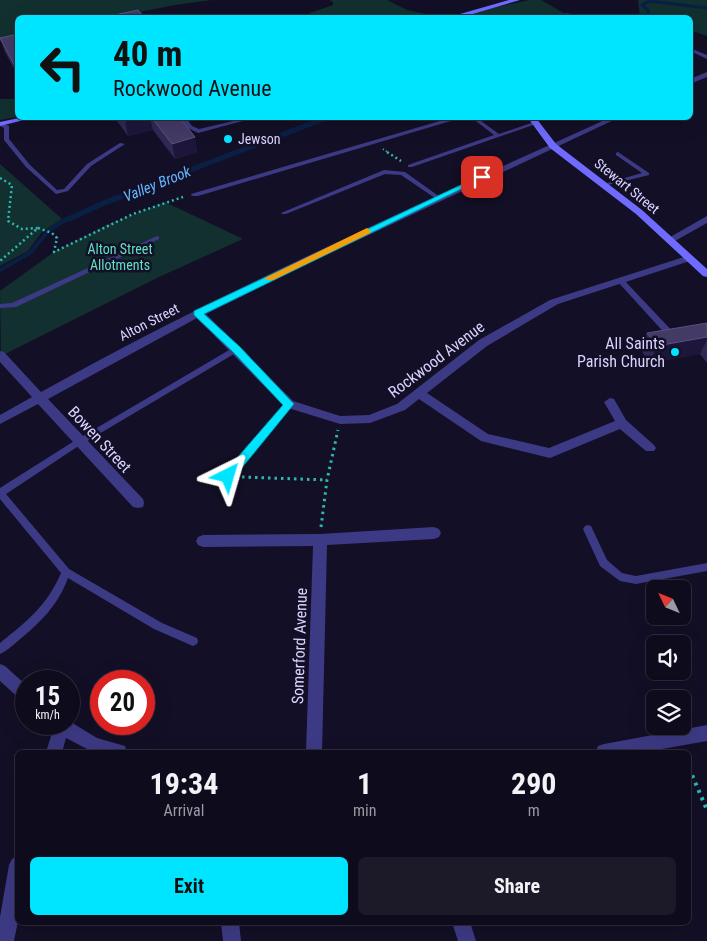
<!DOCTYPE html>
<html lang="en">
<head>
<meta charset="utf-8">
<style>
	body { margin:0; font-family:"Roboto Condensed",sans-serif; background:#1c1929; color:#f1f3f6; height:100vh; display:flex; flex-direction:column; font-size:19px; white-space:nowrap }
	* { box-sizing:border-box; margin:0 }
	p { font-size:16px; color:#9b9ba3 }
	.icon { flex:none; width:28px; height:28px; fill:none; stroke:currentColor; stroke-width:2; stroke-linecap:round; stroke-linejoin:round }
	.map { position:relative; flex:1; overflow:hidden }
	.details { position:absolute; left:15px; top:750px; width:676px; height:175px; display:flex; flex-direction:column; background:#0e0b1c; border-radius:8px; box-shadow:0 5px 20px #0002,0 0 0 1px #2e2b3b }
	.details>* { flex:none }
	.top-card { position:absolute; left:15px; top:15px; width:678px; height:105px; border-radius:8px; box-shadow:0 5px 20px #0002,0 0 0 1px #2e2b3b; background:#00e5ff; color:#111; overflow:hidden }
	.needle { width:32px; rotate:313deg }
	.tools { position:absolute; left:646px; top:580px; display:grid; gap:10px }
	.tools a { display:grid; place-items:center; width:45px; height:45px; border-radius:8px; background:#0e0b1c; box-shadow:0 5px 20px #0002,0 0 0 1px #2e2b3b; font-size:25px }
	.speed { position:absolute; left:15px; top:670px; display:flex; gap:10px; font-size:25px; font-weight:700; text-align:center }
	.speed>* { display:grid; place-content:center; width:65px; height:65px; border-radius:50%; background:#0e0b1c; box-shadow:0 5px 20px #0002,0 0 0 1px #2e2b3b; line-height:1 }
	.speed small { font-size:12px; font-weight:400 }
	.speed .limit { border:8px solid #d22; background:#fff; color:#111 }
	.pin { position:absolute; display:grid; place-items:center; width:42px; height:42px; color:#fff; margin:-21px; border-radius:10px; box-shadow:0 2px 8px #0006 }
	.me { position:absolute; width:55px; margin:-28px; rotate:40deg; stroke-linejoin:round; filter:drop-shadow(0 0 4px #0008) }
	.turn { display:flex; align-items:center; gap:18px; height:105px; padding:0 15px; font-size:22px }
	.turn .icon { width:65px; height:65px; stroke-width:2.5 }
	.turn b { display:block; font-size:35px; line-height:42px }
	.eta { display:flex; justify-content:space-evenly; align-items:center; height:85px; text-align:center }
	.eta b { font-size:30px; font-weight:700; line-height:35px }
	.primary-button { display:flex; gap:10px; margin-top:auto; padding:10px 15px }
	.primary-button a { flex:1; height:58px; border-radius:8px; background:#00e5ff; color:#111; font-size:20px; font-weight:700; line-height:58px; text-align:center }
	.primary-button a+a { background:#1c1929; color:#f1f3f6 }
	.map>svg:first-child { display:block }
	.green { fill:#12302f }
	.water { fill:#0a1f44 }
	.lines { fill:none; stroke-linecap:round; stroke-linejoin:round }
	.stream-far1 { stroke:#0a1f44; stroke-width:3 }
	.stream { stroke:#0a1f44; stroke-width:4 }
	.path-far3 { stroke:#2fb8b0; stroke-width:2; stroke-dasharray:1 2.5; stroke-linecap:butt }
	.path-far2 { stroke:#2fb8b0; stroke-width:2.5; stroke-dasharray:2 3; stroke-linecap:butt }
	.path-far1 { stroke:#2fb8b0; stroke-width:3; stroke-dasharray:2.5 4; stroke-linecap:butt }
	.path { stroke:#2fb8b0; stroke-width:4; stroke-dasharray:3 5; stroke-linecap:butt }
	.lane { fill:#3d3a85; fill-rule:evenodd }
	.street { fill:#3d3a85; fill-rule:evenodd }
	.secondary { fill:#6f6bff; fill-rule:evenodd }
	.wall { fill:#312854 }
	.shaded-wall { fill:#1d163a }
	.building { fill:#433a66; stroke:#5a527e }
	.route { fill:#00e5ff; stroke:#0095a6 }
	.slow { fill:#f59e0b }
	.poi-dot { fill:#00e5ff; stroke:#130f26; stroke-width:2 }
	.labels { text-anchor:middle; stroke-width:5; stroke-linejoin:round; paint-order:stroke }
	.far-poi-label { font-size:14px; fill:#d9d4ff; stroke:#130f26; text-anchor:start }
	.far-street-label { font-size:14px; fill:#d9d4ff; stroke:#130f26 }
	.far-park-label { font-size:14px; fill:#5fe0c0; stroke:#130f26 }
	.far-water-label { font-size:15px; font-style:italic; fill:#62b6ff; stroke:#130f26 }
	.poi-label { font-size:16px; fill:#d9d4ff; stroke:#130f26; text-anchor:end }
	.street-label { font-size:16px; fill:#d9d4ff; stroke:#130f26 }
</style>
</head>
<body>
<div class="map">
<svg width="707" height="941" viewBox="0 0 707 941">
	<rect width="100%" height="100%" fill="#130f26"/>
	<!-- green -->
	<g class="green">
		<polygon points="0,0 211,0 175,5 114,17 18,18 17,38 0,41"/>
		<polygon points="329,0 387,0 407,10 426,14 431,17 304,17 310,13 333,5 333,2"/>
		<polygon points="530,0 541,0 567,15 556,18 467,18 463,14"/>
		<polygon points="638,0 707,0 707,36 690,30 690,18 640,17"/>
		<polygon points="0,99 17,99 17,117 0,120"/>
		<polygon points="0,164 62,219 42,232 28,251 0,266"/>
		<polygon points="165,202 243,239 159,277 1,356 0,291 54,252 106,225"/>
	</g>
	<!-- water -->
	<polygon class="water" points="319,118 333,118 104,206 69,222 62,219 104,200"/>
	<g class="lines">
		<!-- stream-far1 -->
		<polyline class="stream-far1" points="649,18 648,10 642,5 649,1 707,8"/>
		<!-- stream -->
		<polyline class="stream" points="0,270 30,253 49,230 69,218"/>
		<!-- path-far3 -->
		<polyline class="path-far3" points="383,149 389,153"/>
		<!-- path-far2 -->
		<g class="path-far2">
			<polyline points="387,152 401,161"/>
			<polyline points="0,178 12,185 8,221 22,229 38,228 0,261"/>
			<polyline points="38,228 52,233 57,238 54,252 133,214 183,197"/>
		</g>
		<!-- path-far1 -->
		<g class="path-far1">
			<polyline points="242,477 327,480"/>
			<polyline points="321,527 327,480 338,430"/>
		</g>
		<!-- path -->
		<polyline class="path" points="689,768 707,810"/>
		<!-- lane -->
		<g class="lane">
			<polygon points="690,48 707,55 707,59 690,51"/>
			<polygon points="181,118 186,118 192,126 199,129 246,118 254,118 198,133 188,128"/>
			<polygon points="472,118 477,118 499,134 534,122 539,123 412,167 408,167 408,165 494,135"/>
			<polygon points="0,122 9,126 9,139 30,165 57,190 64,189 87,164 120,143 125,144 91,166 68,191 56,194 26,167 4,140 4,128 0,126"/>
			<polygon points="618,152 649,173 649,175 604,186 604,184 642,173 616,155 616,153"/>
			<polygon points="384,170 405,172 440,197 435,198 401,175 385,174 286,214 282,214 281,213"/>
			<polygon points="157,236 159,237 159,239 16,307 0,308 0,304 12,303"/>
			<polygon points="618,278 622,278 676,335 677,337 676,339 670,339 618,282"/>
			<path d="M236,346L239,347L240,349L239,351L77,447L6,494L69,569L162,623L197,638L198,641L197,644L193,646L154,629L68,578C58,605 41,622 19,640C13,645 7,651 0,654V643C27,621 47,606 61,573L0,499V488L71,443Z"/>
			<polygon points="289,401 293,404 292,406 231,478 225,478 224,476 225,474 286,402"/>
			<polygon points="588,525 591,526 607,560 622,573 636,576 707,563 707,571 636,584 620,581 600,566 583,529 585,526"/>
		</g>
		<!-- street -->
		<g class="street">
			<polygon points="707,72 707,77 690,84 690,79"/>
			<polygon points="450,118 461,118 198,196 192,196 191,194"/>
			<path d="M609,118H618L307,264L206,314L293,401L340,416L369,415L397,404L479,340L550,300L687,256H693V260L558,304L487,346L427,393L488,434L549,448L615,421L604,402L610,398L614,399L626,420L654,445L656,448L654,451H646L620,429L550,458L481,441L419,399L405,410L370,423L340,424L285,407L197,318L48,399L143,499L144,503L143,507L138,508L133,507L38,404L0,424V415L32,397L0,362V351L4,352L41,392C225,289 418,205 609,118Z"/>
			<polygon points="707,216 707,223 673,242 670,243 665,240"/>
			<polygon points="434,527 439,529 441,533 439,537 434,539 327,545 322,752 306,752 313,546 203,547 198,545 196,541 198,537 203,535 320,534"/>
			<polygon points="0,664 5,666 26,685 26,702 21,700 0,681"/>
			<polygon points="69,721 97,738 125,746 127,752 93,752 66,738 62,752 46,752 53,730 50,724 69,724"/>
			<polygon points="707,725 707,741 645,752 596,752 598,746 604,744"/>
			<polygon points="18,856 18,921 14,941 0,941 0,917 9,865 12,859"/>
			<polygon points="221,922 239,922 241,941 223,941"/>
			<polygon points="452,922 470,922 476,941 458,941"/>
		</g>
		<!-- secondary -->
		<g class="secondary">
			<polygon points="509,0 520,0 459,18 446,18"/>
			<polygon points="19,118 32,118 0,126 0,122"/>
			<polygon points="528,118 536,118 556,144 642,210 707,269 707,277 703,276 636,214 550,148"/>
		</g>
	</g>
	<!-- wall -->
	<g class="wall">
		<polygon points="18,34 18,76 5,52 0,38"/>
		<polygon points="115,118 180,118 195,137 197,152 175,159 153,130 128,136"/>
		<polygon points="707,323 707,363 700,354 649,363 641,350 647,333"/>
	</g>
	<!-- shaded-wall -->
	<g class="shaded-wall">
		<polygon points="140,118 150,118 153,130 128,136 125,121"/>
		<polygon points="195,137 197,152 175,159 172,144"/>
		<polygon points="707,337 707,340 700,354 649,363 657,346"/>
	</g>
	<!-- building -->
	<g class="building">
		<polygon points="138,10 145,18 100,18"/>
		<polygon points="566,14 590,16 592,18 550,18"/>
		<polygon points="18,34 18,70 17,70 0,38"/>
		<polygon points="122,118 140,118 125,121"/>
		<polygon points="152,118 180,118 195,137 172,144"/>
		<polygon points="707,323 707,337 657,346 647,333"/>
	</g>
	<!-- route -->
	<polygon class="route" points="480,176 486,177 204,314 240,347 294,404 232,480 224,480 222,476 224,473 283,405 233,352 194,315 194,311"/>
	<!-- slow -->
	<polygon class="slow" points="367,228 371,231 370,233 273,280 266,280 265,278"/>
	<!-- markers -->
	<g class="poi-dot">
		<circle cx="228" cy="139" r="5"/>
		<circle cx="675" cy="352" r="5"/>
	</g>
	<g class="labels">
		<!-- far-poi labels -->
		<g class="far-poi-label">
			<text x="238" y="144">Jewson</text>
		</g>
		<!-- far-street labels -->
		<g class="far-street-label">
			<text transform="translate(627 186) rotate(39)" y="5">Stewart Street</text>
			<text transform="translate(149 322) rotate(-27)" y="5">Alton Street</text>
		</g>
		<!-- far-park labels -->
		<g class="far-park-label">
			<text x="120" y="254">Alton Street<tspan x="120" dy="16">Allotments</tspan></text>
		</g>
		<!-- far-water labels -->
		<g class="far-water-label">
			<text transform="translate(157 184) rotate(-22)" y="5">Valley Brook</text>
		</g>
		<!-- poi labels -->
		<g class="poi-label">
			<text x="665" y="349">All Saints<tspan x="665" dy="18">Parish Church</tspan></text>
		</g>
		<!-- street labels -->
		<g class="street-label">
			<text transform="translate(436 359) rotate(-37)" y="6">Rockwood Avenue</text>
			<text transform="translate(100 439) rotate(47)" y="6">Bowen Street</text>
			<text transform="translate(299 646) rotate(-88)" y="6">Somerford Avenue</text>
		</g>
	</g>
</svg>
<div class="tools">
<a><svg class="needle" viewBox="-14 -14 28 28"><path d="M0-13l5 13h-10z" fill="#e53935"/><path d="M0 13l5-13h-10z" fill="#9b9ba3"/></svg></a>
<a><svg class="icon" aria-label="sound" viewBox="0 0 24 24"><path d="M4 9h4l5-4v14l-5-4H4zM17 9q2 3 0 6"/></svg></a>
<a><svg class="icon" aria-label="layers" viewBox="0 0 24 24"><path d="M12 4l9 5-9 5-9-5zM3 14l9 5 9-5"/></svg></a>
</div>
<div class="speed"><div>15<small>km/h</small></div><div class="limit">20</div></div>
<div class="pin" style="left:482px;top:177px;background:#d93025"><svg class="icon" aria-label="arrive" viewBox="0 0 24 24"><path d="M6 21V4h12l-3 4 3 4H6"/></svg></div>
<svg class="me" style="left:228px;top:476px" viewBox="-20 -20 40 40"><path d="M0-17L14 15 0 8-14 15z" fill="#00e5ff" stroke="#fff" stroke-width="4"/></svg>
<div class="top-card">
<div class="turn"><svg class="icon" aria-label="left" viewBox="0 0 24 24"><path d="M17 20v-9H6M10 6l-5 5 5 5"/></svg><div><b>40 m</b>Rockwood Avenue</div></div>
</div>
<section class="details">
<div class="eta">
<div><b>19:34</b><p>Arrival</p></div>
<div><b>1</b><p>min</p></div>
<div><b>290</b><p>m</p></div>
</div>
<div class="primary-button"><a>Exit</a><a>Share</a></div>
</section>
</div>
</body>
</html>
